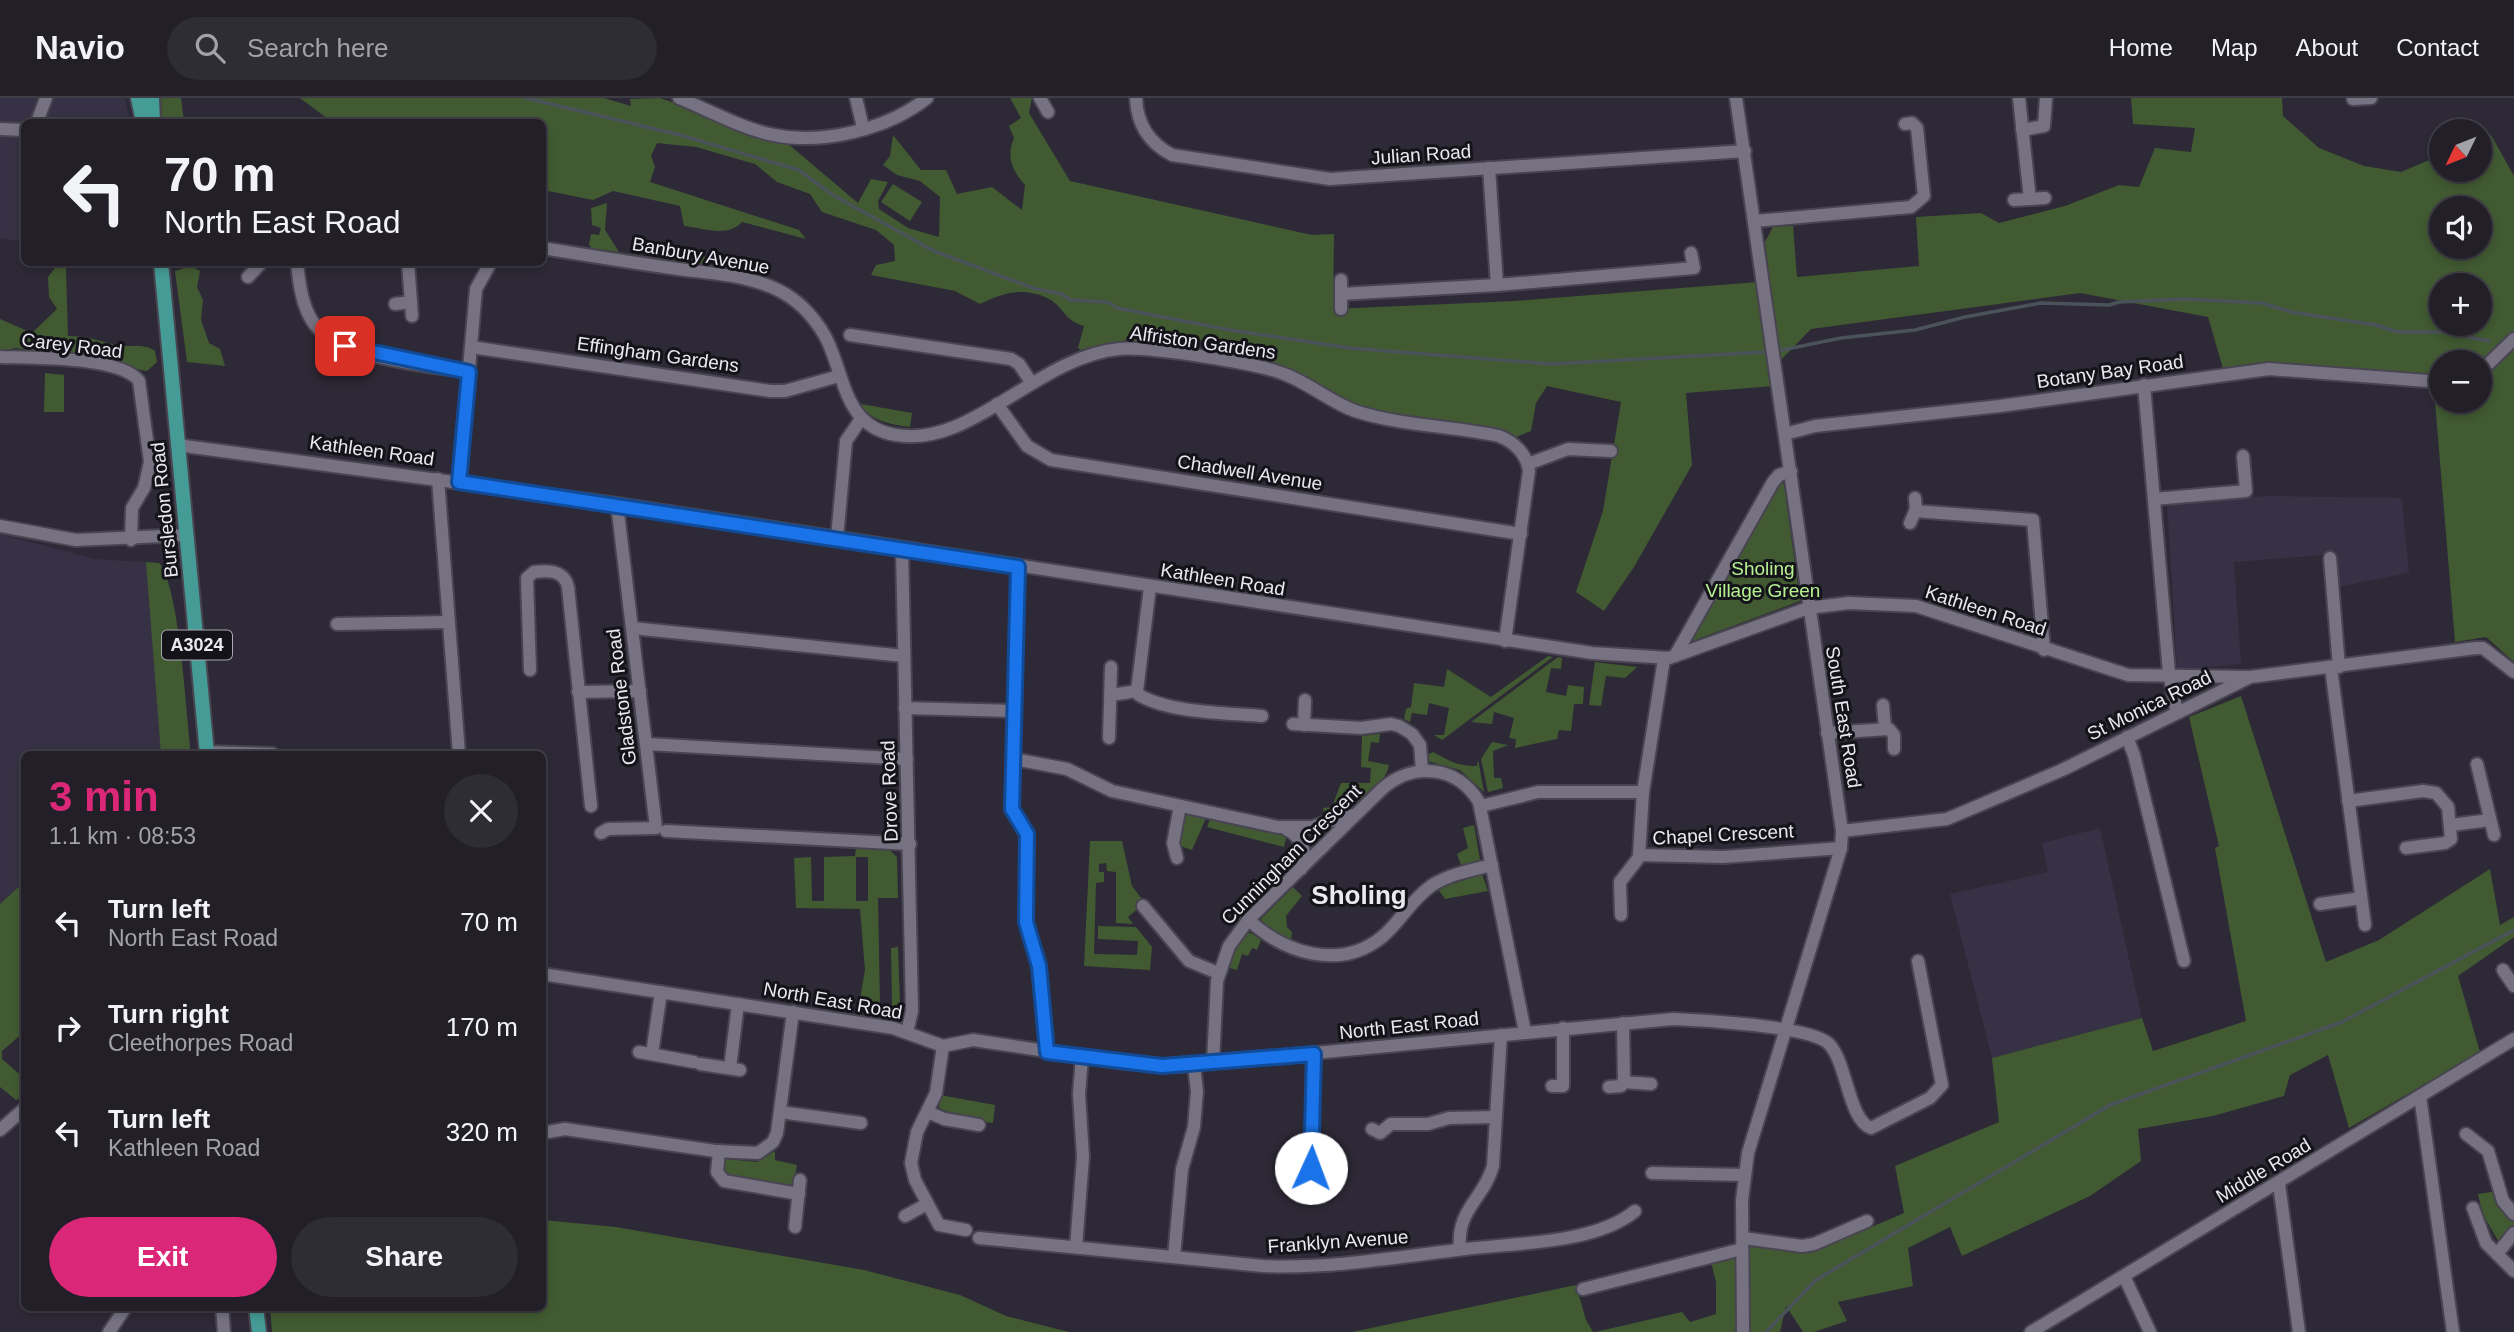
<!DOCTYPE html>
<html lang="en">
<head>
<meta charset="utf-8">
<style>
	body { margin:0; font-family:Arial,sans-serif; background:#2e2c34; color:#f1f3f6; height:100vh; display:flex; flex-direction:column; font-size:26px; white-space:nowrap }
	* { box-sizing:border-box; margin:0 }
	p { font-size:23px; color:#a2a2a8 }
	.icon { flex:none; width:38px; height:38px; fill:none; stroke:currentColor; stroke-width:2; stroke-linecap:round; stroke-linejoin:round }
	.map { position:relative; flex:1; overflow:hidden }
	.panel { position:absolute; left:21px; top:653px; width:525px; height:560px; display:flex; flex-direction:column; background:#221f28; border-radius:10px; box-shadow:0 4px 10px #0003,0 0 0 2px #3f3d45 }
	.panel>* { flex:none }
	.banner { position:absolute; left:21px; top:21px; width:525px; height:147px; border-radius:10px; box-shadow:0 4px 10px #0003,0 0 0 2px #3f3d45; background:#221f28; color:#f1f3f6; overflow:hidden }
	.needle { width:46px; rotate:227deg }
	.tools { position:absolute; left:2429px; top:21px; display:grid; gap:14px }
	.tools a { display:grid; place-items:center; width:63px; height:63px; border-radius:50%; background:#221f28; box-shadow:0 4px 10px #0003,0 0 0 2px #3f3d45; font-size:35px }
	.pin { position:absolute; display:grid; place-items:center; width:60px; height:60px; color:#fff; margin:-30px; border-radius:14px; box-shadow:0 4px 10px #0006 }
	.me { position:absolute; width:77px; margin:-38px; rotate:2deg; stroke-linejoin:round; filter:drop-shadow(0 0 5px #0008) }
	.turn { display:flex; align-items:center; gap:24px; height:147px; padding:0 28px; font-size:32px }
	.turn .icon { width:91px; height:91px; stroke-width:2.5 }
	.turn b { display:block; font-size:49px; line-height:60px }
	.round { display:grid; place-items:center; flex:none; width:74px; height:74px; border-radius:37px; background:#2e2c34 }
	.headline { display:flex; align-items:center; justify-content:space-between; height:119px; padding:0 28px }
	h1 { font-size:42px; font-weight:700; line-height:52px; color:#db2777 }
	.primary-button { display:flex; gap:14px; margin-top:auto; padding:14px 28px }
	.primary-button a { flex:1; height:80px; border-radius:42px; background:#db2777; color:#fff; font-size:28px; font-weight:700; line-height:80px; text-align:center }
	.primary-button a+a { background:#2e2c34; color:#f1f3f6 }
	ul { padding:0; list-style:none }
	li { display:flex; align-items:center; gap:21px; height:105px; padding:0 28px }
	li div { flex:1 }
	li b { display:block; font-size:26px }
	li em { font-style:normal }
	header { display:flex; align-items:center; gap:42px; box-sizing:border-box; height:98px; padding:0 35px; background:#221f28; border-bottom:2px solid #3f3d45 }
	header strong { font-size:33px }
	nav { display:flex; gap:38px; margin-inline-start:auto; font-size:24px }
	.search { width:490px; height:63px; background:#2e2c34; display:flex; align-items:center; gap:18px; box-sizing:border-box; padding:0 24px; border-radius:38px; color:#a2a2a8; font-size:26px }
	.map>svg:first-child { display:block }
	.built { fill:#373145 }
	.green { fill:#415a32; fill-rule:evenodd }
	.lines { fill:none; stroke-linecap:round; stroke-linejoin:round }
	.stream { stroke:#4b535a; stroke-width:3.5 }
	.minor-casing { stroke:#484551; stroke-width:16 }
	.major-casing { stroke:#484551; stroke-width:18 }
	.minor { stroke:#767282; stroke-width:12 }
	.major { stroke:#459c97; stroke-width:14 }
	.route-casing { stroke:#114b97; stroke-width:18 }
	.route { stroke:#1a73e8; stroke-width:12 }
	.labels { text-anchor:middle; stroke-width:6; stroke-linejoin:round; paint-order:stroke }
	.shield { fill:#141319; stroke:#aaa8b0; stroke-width:2 }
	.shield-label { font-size:18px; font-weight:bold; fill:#eae8f1 }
	.street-label { font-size:19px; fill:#eae8f1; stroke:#141319 }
	.park-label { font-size:19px; fill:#b6f192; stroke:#141319 }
	.district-label { font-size:26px; font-weight:bold; fill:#eae8f1; stroke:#141319 }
</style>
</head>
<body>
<header>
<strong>Navio</strong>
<div class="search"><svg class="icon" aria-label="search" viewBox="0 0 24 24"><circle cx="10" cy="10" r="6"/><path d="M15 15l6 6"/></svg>Search here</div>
<nav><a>Home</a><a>Map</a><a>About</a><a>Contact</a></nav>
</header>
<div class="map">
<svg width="2514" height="1234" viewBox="0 0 2514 1234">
	<rect width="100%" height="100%" fill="#2d2936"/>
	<!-- built -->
	<g class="built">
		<polygon points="0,0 125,0 130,24 24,24 24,144 0,140"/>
		<polygon points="2268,398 2402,400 2409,475 2338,489 2335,456 2234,464 2241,566 2177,572 2167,404"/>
		<polygon points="0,436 95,461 159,465 164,471 172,498 191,656 24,656 24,784 0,806"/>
		<polygon points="2100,730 2142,920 1992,960 1950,796 2048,774 2042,745"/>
	</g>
	<!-- green -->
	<g class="green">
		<polygon points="161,0 181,0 184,24 162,24"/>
		<path d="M300,0H604L631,8L630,1L660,0L787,45L858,105L871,81L888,84L878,103L879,111L908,130L939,139L940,99L920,83L897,77L883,67L890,58L893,37L921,72H946L957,96L992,89L1022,112L1025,87C1012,72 1006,59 1014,40L1009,28L1021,20L1010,0H1032L1029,15L1070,83L1312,137L1334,136L1333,211L1515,203L1758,184L1774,288L1686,295L1692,367L1634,469L1604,513L1576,494L1603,413L1621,304L1547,288L1536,305L1531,333L1516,339L1496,331L1368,311L1346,303L1293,273L1247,263L1238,243L1197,242L1183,252L1126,242L1081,252L1078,250L1084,228C1063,222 1064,209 1049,201C1024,188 1003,195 980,206L955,193L871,177L876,167L895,163L894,147L876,132L822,114L810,96L777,84L755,66L696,49L657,45L651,58L655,69L650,84L799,132L806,141L742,124C728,140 703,130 684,128L680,108L613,93L593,102L543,92L542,24H332Z"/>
		<path d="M2131,0H2282L2283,18L2319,50L2364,68L2401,74L2441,57V72H2480V42L2491,37L2514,78V564L2486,539L2455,544L2433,280L2278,265L2224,274L2208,219L2080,195L1811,231L1780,263L1765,144L1773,129L1793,128L1797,179L1919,168L1916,119L1981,115L1999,125L2065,108L2119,87L2139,89L2155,50L2191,54L2195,30L2133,26ZM2441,110H2480V149H2441ZM2441,187H2480V226H2441ZM2441,264H2480V303H2441Z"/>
		<polygon points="893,86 922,104 910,123 881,104"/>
		<polygon points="607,105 605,132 619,154 591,150 589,146 591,136 599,137 601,130 592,127 591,110"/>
		<polygon points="658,145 674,148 674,154 708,159 712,152 709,167 669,161"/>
		<path d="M58,166L66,169L68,238C87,238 100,243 117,247C130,250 144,245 155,253L157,264L147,273L16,250L0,253V221L32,235L57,211L49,199L48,179Z"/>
		<polygon points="191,168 200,173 197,189 203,202 201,222 209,245 220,251 225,268 187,264 175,173"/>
		<polygon points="45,275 64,277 64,314 44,314"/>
		<path d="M861,306L912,315L910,329C893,327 869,323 861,306Z"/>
		<polygon points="1779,384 1784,386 1800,503 1687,545"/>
		<path d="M146,464L159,465C180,489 186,618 191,656H161Z"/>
		<polygon points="1548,558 1553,559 1442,642 1434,637 1444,637 1449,610 1429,605 1427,617 1412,615 1410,624 1404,621 1406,611 1411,609 1414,585 1444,589 1447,571 1491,599"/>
		<polygon points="1558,559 1562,560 1561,571 1551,570 1546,594 1566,598 1568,587 1584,589 1583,606 1574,606 1571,633 1559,632 1557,641 1515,650 1516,641 1509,640 1514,620 1494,614 1492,626 1471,624"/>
		<polygon points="1595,564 1637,569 1625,580 1606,578 1601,608 1589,607"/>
		<polygon points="2241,598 2326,864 2379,842 2490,771 2500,827 2514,819 2514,839 2458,878 2480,954 2349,1030 2328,957 2290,977 2284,998 2213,1018 2138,1031 2141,1063 2090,1098 1962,1158 1950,1129 1908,1150 1913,1188 1838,1204 1847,1223 1814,1234 1803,1234 1786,1208 1780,1234 1595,1234 1682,1214 1690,1224 1716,1216 1716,1184 1711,1164 1734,1160 1752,1148 1811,1155 1904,1115 1895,1068 1999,1024 1992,960 2142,920 2153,953 2246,923 2215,750 2219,748 2189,619"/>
		<path d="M1380,636L1379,645L1371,644L1368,663L1389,667C1384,693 1348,711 1325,718L1323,710L1332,709L1341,685H1370L1371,670L1361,669L1362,638Z"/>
		<polygon points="1492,644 1508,647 1493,653 1494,680 1501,680 1503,690 1488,694 1481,661"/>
		<path d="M1433,654C1449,662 1455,668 1477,668L1478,661L1484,694L1460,672L1428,663L1427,657Z"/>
		<polygon points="1184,715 1207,718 1192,752 1180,748 1177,742"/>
		<polygon points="1211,718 1287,736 1284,749 1207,729"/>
		<polygon points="1474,727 1480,762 1461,767 1457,756 1468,750 1463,730"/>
		<polygon points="1090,743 1122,743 1132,788 1145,805 1128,819 1133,826 1116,825 1116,774 1107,773 1106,765 1099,766 1099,774 1104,774 1104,784 1096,785 1094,856 1137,857 1138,843 1098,841 1098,828 1136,829 1152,849 1150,872 1084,868"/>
		<path d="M856,750L888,751L897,759L898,800H878L880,907H892L891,850L898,849L900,905L887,912H858L865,872L860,811L796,810L794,760L811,759L812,803H824V759L855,758ZM856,759H868V803H856Z"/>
		<polygon points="1482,776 1488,793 1445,801 1438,791"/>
		<polygon points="24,784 24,934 2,953 2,961 24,980 24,998 16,1002 0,989 0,806"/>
		<polygon points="1293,789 1302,798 1286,818 1287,829 1292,834 1291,843 1263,826 1261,821"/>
		<polygon points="1251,835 1261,842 1257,852 1252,850 1248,858 1242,856 1237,872 1226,869 1244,836"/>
		<polygon points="940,997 995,1007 993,1025 953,1019 954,1016 939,1010"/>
		<polygon points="775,1053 775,1062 797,1067 794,1084 787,1090 723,1075 723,1063 726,1061 757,1064"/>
		<polygon points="2492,1094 2514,1120 2514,1129 2500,1146 2483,1117 2478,1096"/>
		<polygon points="543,1122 616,1129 864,1172 960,1197 1006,1218 1069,1234 272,1234 270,1209 542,1209"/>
		<polygon points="1576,1187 1586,1222 1593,1234 1352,1234"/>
	</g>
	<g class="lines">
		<!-- stream -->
		<g class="stream">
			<polyline points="526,0 680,37 799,72 831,96 934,153 1036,191 1062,196 1070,202 1108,204 1117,210 1230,232 1349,250 1551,266 1765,254"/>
			<polyline points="1782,252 1841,240 1915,232 1965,219 2041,205 2109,207 2119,204 2186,201 2262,205 2291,214 2376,227 2398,234 2441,234 2489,243"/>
			<polyline points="1766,1234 1816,1182 2110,1007 2342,924 2514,832"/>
		</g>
		<defs>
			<g id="minor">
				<path d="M679,0C709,12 742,31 774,37C823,47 888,31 927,0"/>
				<polyline points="856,0 863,30"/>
				<polyline points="1040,0 1048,14"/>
				<path d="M1136,0C1137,26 1149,45 1172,57L1330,81L1745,53"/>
				<polyline points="1736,0 1842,733 1841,750 1748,1055 1742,1102 1743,1234"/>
				<polyline points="2353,1 2371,0"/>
				<polyline points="37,24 46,0"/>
				<polyline points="0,31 24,32"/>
				<polyline points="2022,32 2044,28 2046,0"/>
				<polyline points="1489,70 1497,187"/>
				<polyline points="2030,101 2045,100"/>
				<polyline points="2014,102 2030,101 2019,0"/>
				<polyline points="1755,123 1911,109 1924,98 1917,30 1912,25 1905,26"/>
				<path d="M542,150C585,157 628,164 671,170C710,176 756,176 790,199C808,211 825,233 832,254C846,290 850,330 896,337C972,350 1037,259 1119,251C1146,248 1258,265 1284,276C1309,285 1330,304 1355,313C1401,328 1452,328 1499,338C1514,344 1527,356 1529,373L1505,543"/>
				<path d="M297,164C299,185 302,210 315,227C343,261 426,267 469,274"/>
				<polyline points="408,164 412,218"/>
				<polyline points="248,179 262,164"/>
				<polyline points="1341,196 1497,187 1694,170 1691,155"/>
				<polyline points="395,206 411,204"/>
				<polyline points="1341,211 1341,182"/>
				<polyline points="850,237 1011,261 1019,266 1031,284"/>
				<polyline points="471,249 770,293 785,293 839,278"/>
				<path d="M0,259C31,260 120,258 139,283L150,364L144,390L132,410L131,442"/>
				<polyline points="2480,274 2514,241"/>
				<polyline points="2144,287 2169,575 2177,615"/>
				<polyline points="997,306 1027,348 1051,362 1521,436"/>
				<polyline points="1785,336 1815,328 2000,308 2269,271 2441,284"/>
				<polyline points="177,347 617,406 1592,555 1669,560 1808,510 1849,505 1916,508 2128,577 2250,579"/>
				<polyline points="1528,366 1568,351 1611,353"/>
				<polyline points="438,381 459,656"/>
				<polyline points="459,384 476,191 491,164"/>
				<polyline points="2154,401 2246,393 2243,358"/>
				<polyline points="1915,413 2033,422 2044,552"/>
				<polyline points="1910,425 1916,411 1915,400"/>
				<polyline points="0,428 76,442 186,437"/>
				<polyline points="837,440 846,343 861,321"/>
				<polyline points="902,451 912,913 907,934"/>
				<polyline points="2330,460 2339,569"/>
				<polyline points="1018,469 1012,711 1028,740 1026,824 1040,874 1047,954"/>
				<path d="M1150,489L1137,593L1139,597C1170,615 1226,615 1262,618"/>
				<polyline points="337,526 448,524"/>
				<polyline points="632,530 904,558"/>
				<polyline points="1675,558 1773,384 1779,377 1791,373"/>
				<polyline points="1664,561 1643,694 1639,757 1723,759 1841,750"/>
				<polyline points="2331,570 2365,827"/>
				<path d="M530,572L527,480L534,474C548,472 564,472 568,489L591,708"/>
				<polyline points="578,594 640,593"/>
				<polyline points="1111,597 1137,593"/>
				<polyline points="1883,607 1885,630"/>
				<polyline points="905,610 1015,613"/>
				<polyline points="1293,626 1361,630 1391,626 1399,628 1412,636 1420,647 1422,672"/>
				<polyline points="1304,627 1305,602"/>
				<polyline points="1827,635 1889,631 1894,637 1894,651"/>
				<polyline points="2127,639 2134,657 2184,863"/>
				<polyline points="1109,640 1111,569"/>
				<polyline points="647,646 907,661"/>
				<polyline points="207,654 273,656"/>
				<polyline points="1014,661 1067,671 1112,693 1278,729 1312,729 1350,717"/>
				<polyline points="2477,666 2494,737"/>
				<polyline points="2348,703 2423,693 2436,695 2448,709 2451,741 2445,745 2406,750"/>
				<polyline points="1481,708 1538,694 1643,694"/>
				<polyline points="2451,727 2490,722"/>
				<path d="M1286,731C1301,738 1309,755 1301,771"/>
				<polyline points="666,733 910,746"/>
				<polyline points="1842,733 1947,721 2062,672 2250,579 2476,550 2483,550 2514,574"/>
				<polyline points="601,735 608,731 656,730 617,406"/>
				<polyline points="1177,760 1173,745 1180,708"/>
				<polyline points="2320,806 2361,800"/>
				<polyline points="1143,808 1189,863 1218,875"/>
				<polyline points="1621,817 1620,784 1640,758"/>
				<path d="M1249,822C1284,855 1340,873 1382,839C1400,824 1411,802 1431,788C1449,776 1472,772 1492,767"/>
				<polyline points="2503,872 2514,888"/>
				<path d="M542,876L893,930L943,948L973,942L1126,965L1178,968L1673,921C1702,922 1808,928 1828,945C1847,962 1848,1022 1871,1030L1930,1000L1942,987L1918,863"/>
				<polyline points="943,948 936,995 917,1034 911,1065 915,1082 939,1127 966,1132"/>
				<polyline points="639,954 694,964"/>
				<polyline points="652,956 661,894"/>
				<path d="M1213,965L1217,883L1229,848L1249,821L1382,691C1413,664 1457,667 1479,704L1525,934"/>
				<polyline points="700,966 740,972"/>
				<polyline points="730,970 738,906"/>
				<polyline points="1623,984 1651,986"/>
				<polyline points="1552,988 1563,988 1563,930"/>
				<polyline points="1609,989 1621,988 1624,982 1623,925"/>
				<polyline points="2420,998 2453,1234"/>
				<polyline points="780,1014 861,1025"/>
				<polyline points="928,1014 944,1021 979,1027"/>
				<polyline points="1372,1031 1380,1035 1391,1026 1428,1026 1449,1020 1496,1019"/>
				<polyline points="0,1032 24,1011"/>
				<polyline points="542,1035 565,1031 715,1053 758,1055 773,1044 777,1035 793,914"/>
				<polyline points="2466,1036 2488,1053 2503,1103 2514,1116"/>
				<polyline points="719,1053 717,1074 724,1083 799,1096"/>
				<polyline points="1311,1070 1340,1072"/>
				<polyline points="1652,1075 1744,1077"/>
				<polyline points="2279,1086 2299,1234"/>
				<polyline points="1310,1097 1314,956"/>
				<polyline points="2473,1110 2486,1145 2514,1173"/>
				<polyline points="905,1118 927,1106"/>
				<polyline points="795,1129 800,1082"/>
				<path d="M979,1140L1263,1168C1330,1171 1398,1159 1465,1151C1515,1145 1595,1146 1635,1113"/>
				<polyline points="1743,1140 1802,1148 1814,1146 1867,1123"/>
				<polyline points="1076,1149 1083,1059 1079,996 1082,959"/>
				<path d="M1460,1151C1456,1111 1484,1101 1493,1068L1501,937"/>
				<polyline points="2497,1156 2514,1135"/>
				<polyline points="1174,1159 1182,1071 1194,1029 1197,993 1194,967"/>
				<polyline points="2124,1178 2150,1234"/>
				<polyline points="1583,1191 1742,1151"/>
				<polyline points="222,1209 224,1234"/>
				<polyline points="109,1234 126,1209"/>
				<polyline points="2031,1234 2514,941"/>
			</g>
			<g id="major">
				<polyline points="138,0 143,24"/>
				<polyline points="152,0 153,24"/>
				<polyline points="161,164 207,656"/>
				<polyline points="256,1209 259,1234"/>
			</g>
		</defs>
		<!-- minor casing -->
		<use href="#minor" class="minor-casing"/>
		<!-- major casing -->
		<use href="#major" class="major-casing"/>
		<!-- minor -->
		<use href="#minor" class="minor"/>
		<!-- major -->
		<use href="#major" class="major"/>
	</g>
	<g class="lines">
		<defs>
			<polyline id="route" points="345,248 469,274 459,384 1018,469 1012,711 1027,736 1026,824 1039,868 1047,954 1162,968 1314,956 1311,1070"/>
		</defs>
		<!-- route casing -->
		<use href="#route" class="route-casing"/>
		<!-- route -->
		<use href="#route" class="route"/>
	</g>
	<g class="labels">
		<!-- shield labels -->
		<rect class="shield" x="162" y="532.5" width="70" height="29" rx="5"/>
		<g class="shield-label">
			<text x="197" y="553">A3024</text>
		</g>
		<!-- street labels -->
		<g class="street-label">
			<text transform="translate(1421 56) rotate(-4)" y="7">Julian Road</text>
			<text transform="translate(701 157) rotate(10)" y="7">Banbury Avenue</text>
			<text transform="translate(1203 244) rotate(8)" y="7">Alfriston Gardens</text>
			<text transform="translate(72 247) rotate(7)" y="7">Carey Road</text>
			<text transform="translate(658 256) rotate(8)" y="7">Effingham Gardens</text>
			<text transform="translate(2110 273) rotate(-8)" y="7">Botany Bay Road</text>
			<text transform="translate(372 352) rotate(8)" y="7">Kathleen Road</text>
			<text transform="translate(1250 374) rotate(9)" y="7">Chadwell Avenue</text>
			<text transform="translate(164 412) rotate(-96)" y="7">Bursledon Road</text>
			<text transform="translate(1223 481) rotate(9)" y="7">Kathleen Road</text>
			<text transform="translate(1986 512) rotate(18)" y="7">Kathleen Road</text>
			<text transform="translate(621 599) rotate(-97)" y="7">Gladstone Road</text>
			<text transform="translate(2149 607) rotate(-26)" y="7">St Monica Road</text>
			<text transform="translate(1844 619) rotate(81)" y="7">South East Road</text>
			<text transform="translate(889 693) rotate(-92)" y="7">Drove Road</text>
			<text transform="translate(1723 736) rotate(-3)" y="7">Chapel Crescent</text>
			<text transform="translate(1291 756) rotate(-45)" y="7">Cunningham Crescent</text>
			<text transform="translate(833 902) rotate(10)" y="7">North East Road</text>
			<text transform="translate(1409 927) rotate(-6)" y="7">North East Road</text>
			<text transform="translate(2263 1072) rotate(-31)" y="7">Middle Road</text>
			<text transform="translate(1338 1143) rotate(-4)" y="7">Franklyn Avenue</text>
		</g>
		<!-- park labels -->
		<g class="park-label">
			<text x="1763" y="477">Sholing<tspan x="1763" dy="22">Village Green</tspan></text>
		</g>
		<!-- district labels -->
		<g class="district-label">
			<text x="1359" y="806">Sholing</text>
		</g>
	</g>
</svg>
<div class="tools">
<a><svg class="needle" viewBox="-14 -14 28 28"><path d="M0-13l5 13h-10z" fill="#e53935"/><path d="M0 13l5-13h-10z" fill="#a2a2a8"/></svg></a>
<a><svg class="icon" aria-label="sound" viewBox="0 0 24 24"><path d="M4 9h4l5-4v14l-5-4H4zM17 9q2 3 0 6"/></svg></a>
<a>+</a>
<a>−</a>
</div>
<div class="pin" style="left:345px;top:248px;background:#d93025"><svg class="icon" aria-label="arrive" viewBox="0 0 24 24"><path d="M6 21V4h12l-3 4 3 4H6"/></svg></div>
<svg class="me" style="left:1311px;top:1070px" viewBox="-20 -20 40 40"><circle r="19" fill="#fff"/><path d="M0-13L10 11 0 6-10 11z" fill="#1a73e8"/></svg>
<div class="banner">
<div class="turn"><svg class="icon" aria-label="left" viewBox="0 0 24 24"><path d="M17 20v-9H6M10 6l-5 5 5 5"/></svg><div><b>70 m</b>North East Road</div></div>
</div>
<section class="panel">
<div class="headline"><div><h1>3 min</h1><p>1.1 km · 08:53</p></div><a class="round"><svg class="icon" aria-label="close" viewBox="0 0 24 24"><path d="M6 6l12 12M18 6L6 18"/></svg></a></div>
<ul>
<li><svg class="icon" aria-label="left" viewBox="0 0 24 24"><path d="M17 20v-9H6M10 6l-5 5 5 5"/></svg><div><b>Turn left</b><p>North East Road</p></div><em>70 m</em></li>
<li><svg class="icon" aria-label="right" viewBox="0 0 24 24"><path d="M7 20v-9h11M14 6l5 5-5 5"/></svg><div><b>Turn right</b><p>Cleethorpes Road</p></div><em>170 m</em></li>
<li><svg class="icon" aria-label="left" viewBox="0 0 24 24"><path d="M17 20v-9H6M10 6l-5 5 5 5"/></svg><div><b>Turn left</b><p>Kathleen Road</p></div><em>320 m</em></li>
</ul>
<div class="primary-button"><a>Exit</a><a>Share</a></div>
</section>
</div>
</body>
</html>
